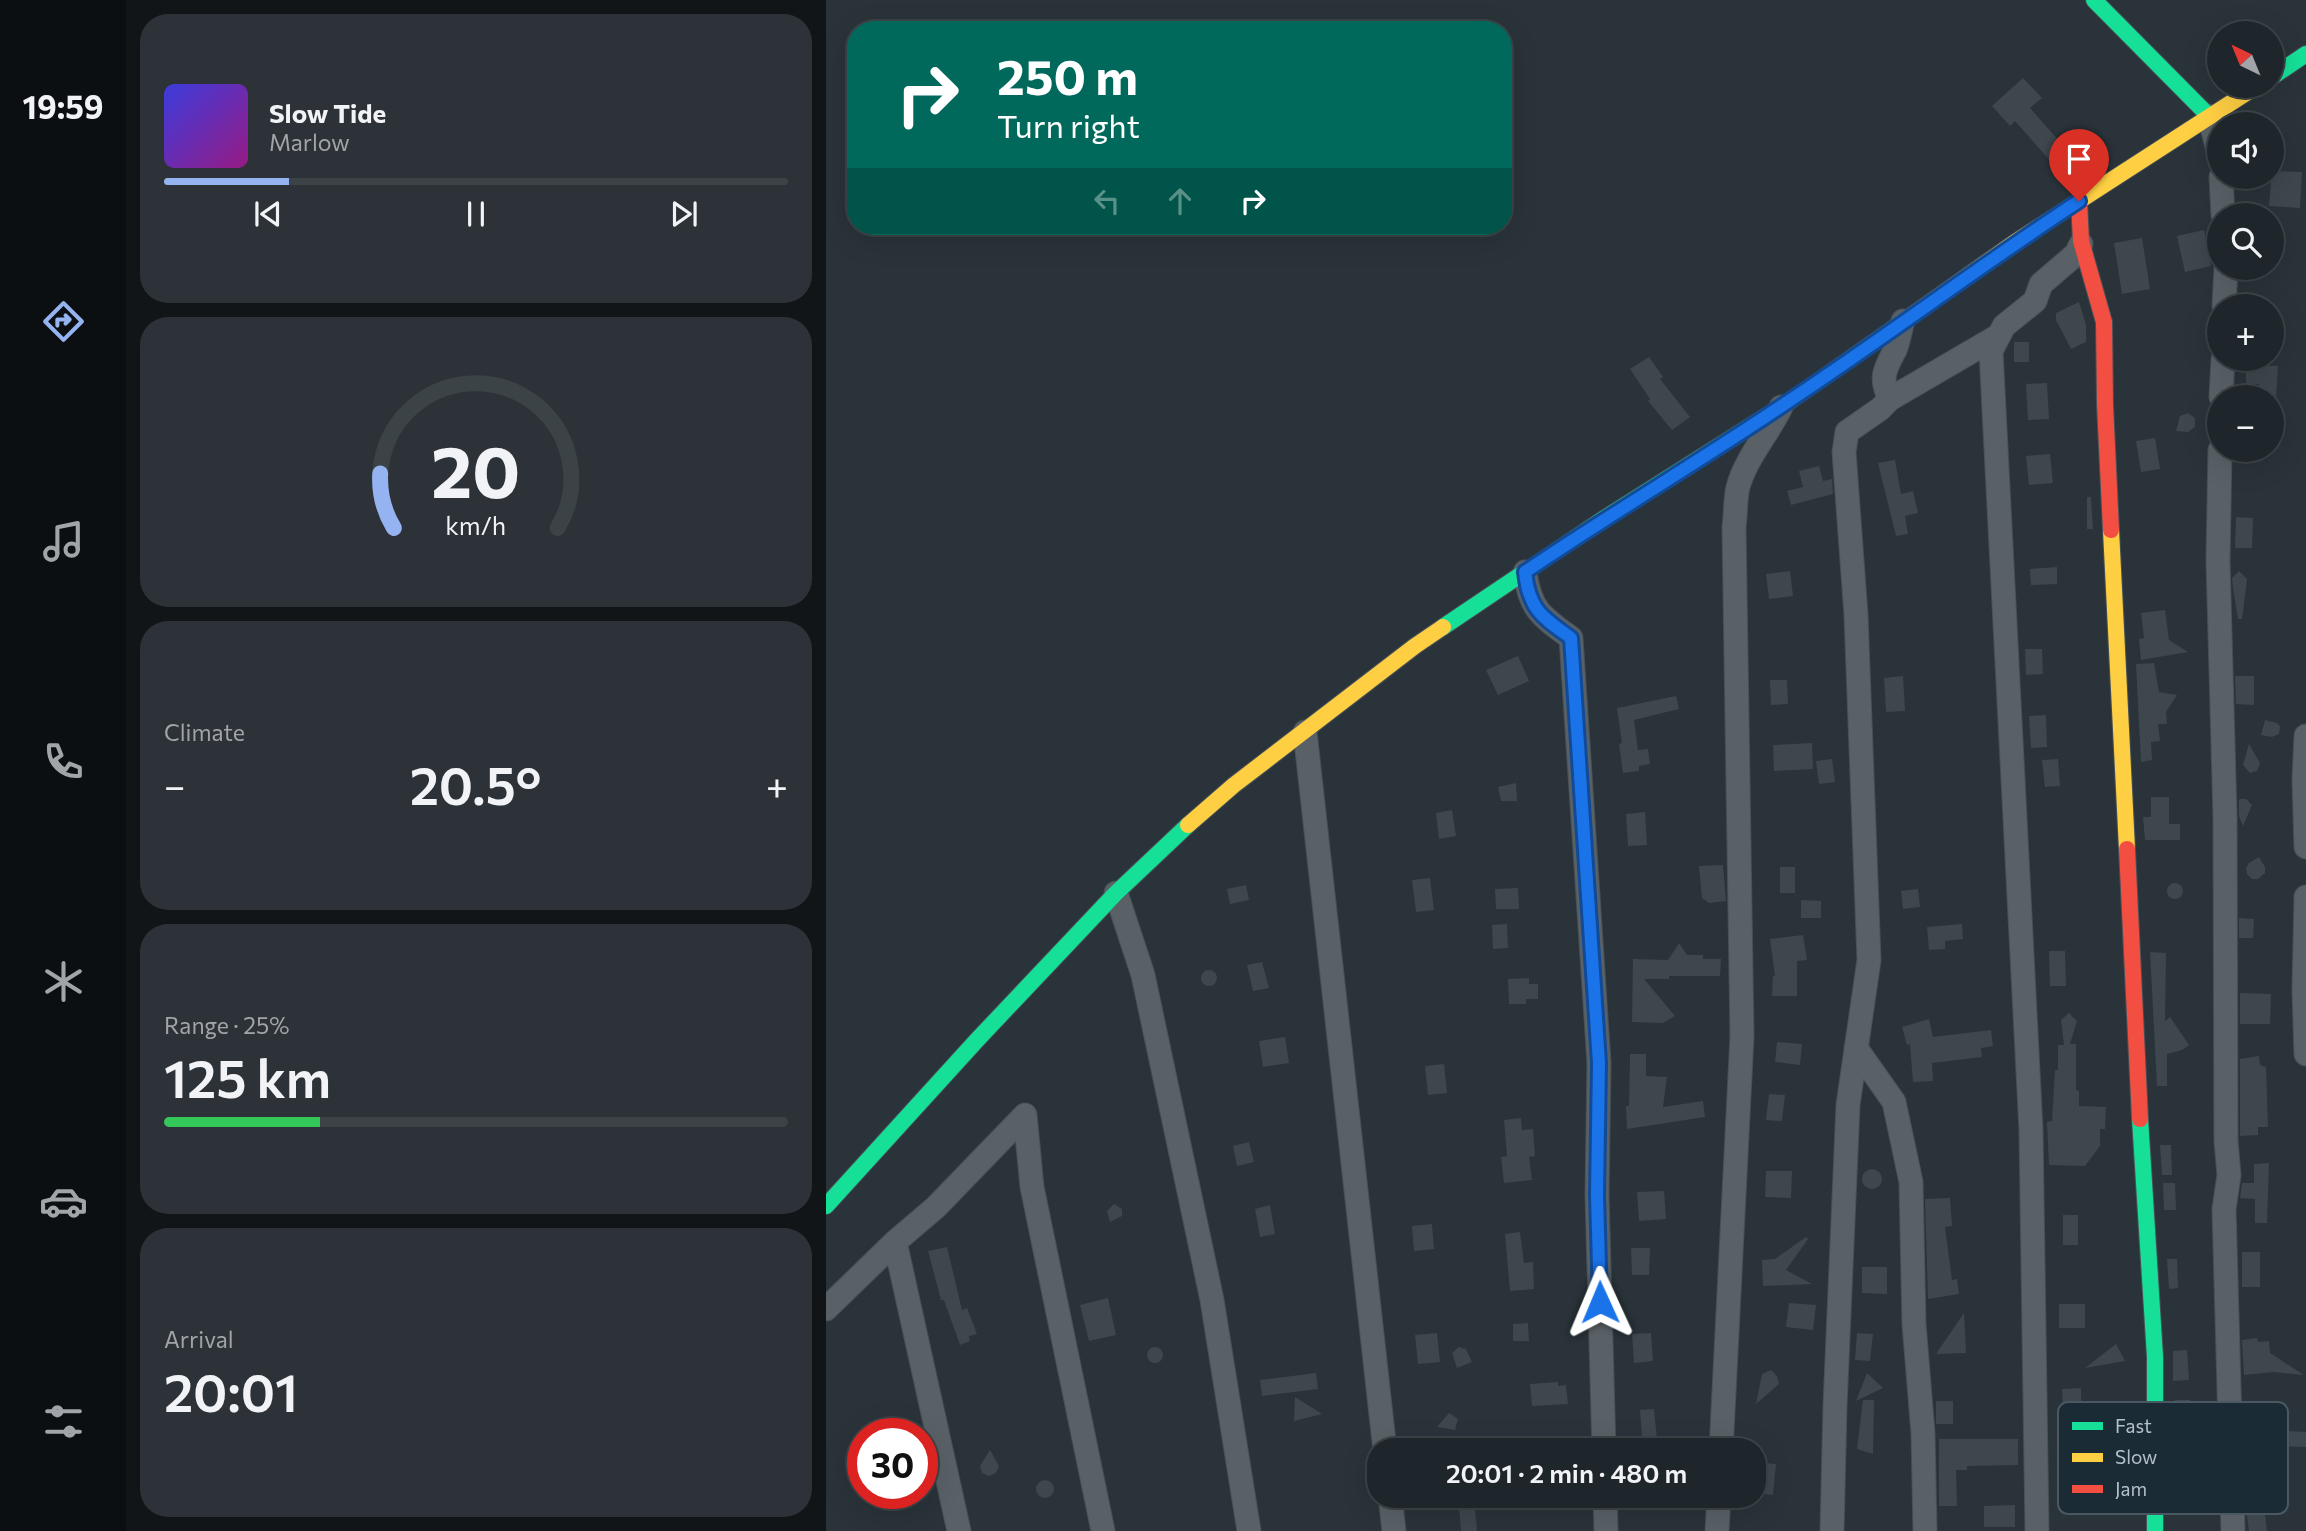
<!DOCTYPE html>
<html lang="en">
<head>
<meta charset="utf-8">
<style>
	body { margin:0; font-family:Commissioner,sans-serif; background:#2c3237; color:#f1f3f6; height:100vh; display:flex; flex-direction:column; font-size:26px; white-space:nowrap }
	* { box-sizing:border-box; margin:0 }
	p { font-size:23px; color:#a1a5a9 }
	.icon { flex:none; width:38px; height:38px; fill:none; stroke:currentColor; stroke-width:2; stroke-linecap:round; stroke-linejoin:round }
	.map { position:relative; flex:1; overflow:hidden }
	.drawer { display:flex; flex-direction:column; gap:14px; padding:14px; background:#111518; width:700px }
	.drawer>* { flex:none }
	.banner { position:absolute; left:21px; top:21px; width:665px; height:214px; border-radius:28px; box-shadow:0 7px 28px #0002,0 0 0 2px #3c4347; background:#00695c; color:#fff; overflow:hidden }
	.needle { width:46px; rotate:317deg }
	.controls { position:absolute; left:1381px; top:21px; display:grid; gap:14px }
	.controls a { display:grid; place-items:center; width:77px; height:77px; border-radius:50%; background:#1f262b; box-shadow:0 7px 28px #0002,0 0 0 2px #3c4347; font-size:35px }
	.speed { position:absolute; left:21px; top:1418px; display:flex; gap:14px; font-size:35px; font-weight:700; text-align:center }
	.speed>* { display:grid; place-content:center; width:91px; height:91px; border-radius:50%; background:#1f262b; box-shadow:0 7px 28px #0002,0 0 0 2px #3c4347; line-height:1 }
	.speed .limit { border:10px solid #d22; background:#fff; color:#111 }
	.pin { position:absolute; display:grid; place-items:center; width:60px; height:60px; color:#fff; margin:-72px -30px; border-radius:50% 50% 50% 0; rotate:-45deg; box-shadow:0 0 7px #0007 }
	.pin .icon { rotate:45deg }
	.me { position:absolute; width:77px; margin:-38px; rotate:359deg; stroke-linejoin:round; filter:drop-shadow(0 0 5px #0008) }
	.turn { display:flex; align-items:center; gap:24px; height:147px; padding:0 35px; font-size:32px }
	.turn .icon { width:91px; height:91px; stroke-width:2.5 }
	.turn b { display:block; font-size:49px; line-height:60px }
	.lanes { display:flex; align-items:center; height:66px; padding:0 35px; background:#0003; justify-content:center; gap:35px; direction:ltr }
	.lanes .off { opacity:.35 }
	.big { font-size:52px; font-weight:600; line-height:1.1 }
	.drawer .card { flex:1; display:flex; flex-direction:column; justify-content:center; gap:10px; min-width:0; padding:0 24px; border-radius:28px; background:#2c3237 }
	.drawer .dial { align-items:center; gap:0 }
	.dial svg { height:182px; overflow:visible; fill:none; stroke:#3c4347; stroke-width:7; stroke-linecap:round; text-anchor:middle }
	.dial text { fill:#f1f3f6; stroke:none }
	.song { display:flex; align-items:center; gap:21px }
	.cover { width:84px; height:84px; border-radius:10px; background:linear-gradient(135deg,hsl(240 70% 55%),hsl(310 70% 35%)) }
	.played { height:7px; border-radius:4px; background:linear-gradient(90deg,#95b2f1 20%,#3c4347 20%) }
	.keys { display:flex; justify-content:space-around; direction:ltr }
	.heat { display:flex; justify-content:space-between; align-items:center; font-size:38px; direction:ltr }
	.charge { height:10px; border-radius:5px; background:linear-gradient(90deg,#34c759 25%,#3c4347 0) }
	.trip { position:absolute; left:541px; top:1438px; width:399px; height:70px; border-radius:28px; background:#1f262b; box-shadow:0 7px 28px #0002,0 0 0 2px #3c4347; font-weight:600; line-height:70px; text-align:center }
	main { display:flex; flex:1; min-height:0 }
	.tab-bar { display:flex; flex-direction:column; width:126px; justify-content:space-around; align-items:center; background:#0c0f11; color:#a1a5a9 }
	.tab-bar .icon { width:49px; height:49px }
	.tab-bar .selected { color:#95b2f1 }
	.tab-bar b { font-size:32px; color:#f1f3f6 }
	.map>svg:first-child { display:block }
	.building { fill:#3e474d }
	.lines { fill:none; stroke-linecap:round; stroke-linejoin:round }
	.street-casing { stroke:#475056; stroke-width:25 }
	.fast-casing { stroke:#475056; stroke-width:18 }
	.slow-casing { stroke:#475056; stroke-width:18 }
	.jam-casing { stroke:#475056; stroke-width:18 }
	.street { stroke:#596167; stroke-width:23 }
	.fast { stroke:#16e098; stroke-width:16 }
	.slow { stroke:#ffcf43; stroke-width:16 }
	.jam { stroke:#f24e42; stroke-width:16 }
	.route-casing { stroke:#114b97; stroke-width:18 }
	.route { stroke:#1a73e8; stroke-width:12 }
	.key { fill:#1b2b35; stroke:#495862; stroke-width:2 }
	.key-label { font-size:19px; fill:#b3c0cb }
</style>
</head>
<body>
<main>
<nav class="tab-bar">
<b>19:59</b>
<svg class="icon selected" aria-label="directions" viewBox="0 0 24 24"><path d="M12 3l9 9-9 9-9-9zM9 14v-3h6M13 9l2 2-2 2"/></svg>
<svg class="icon" aria-label="music" viewBox="0 0 24 24"><path d="M9 18V5l10-2v13"/><circle cx="6" cy="18" r="3"/><circle cx="16" cy="16" r="3"/></svg>
<svg class="icon" aria-label="phone" viewBox="0 0 24 24"><path d="M5 4h4l2 5-3 2q2 4 5 5l2-3 5 2v4C11 20 4 13 5 4z"/></svg>
<svg class="icon" aria-label="climate" viewBox="0 0 24 24"><path d="M12 3v18M4 7l16 10M4 17L20 7"/></svg>
<svg class="icon" aria-label="car" viewBox="0 0 24 24"><path d="M5 17H2v-5l4-1 3-4h7l3 4 3 1v5h-3M9 17h6M6 11h13"/><circle cx="7" cy="17" r="2"/><circle cx="17" cy="17" r="2"/></svg>
<svg class="icon" aria-label="filters" viewBox="0 0 24 24"><path d="M4 7h16M4 17h16"/><circle cx="9" cy="7" r="2"/><circle cx="15" cy="17" r="2"/></svg>
</nav>
<section class="drawer">
<div class="card">
<div class="song"><i class="cover"></i><div><b>Slow Tide</b><p>Marlow</p></div></div>
<div class="played"></div>
<div class="keys"><svg class="icon" aria-label="previous" viewBox="0 0 24 24"><path d="M18 5L8 12l10 7zM5 5v14"/></svg><svg class="icon" aria-label="pause" viewBox="0 0 24 24"><path d="M8 5v14M16 5v14"/></svg><svg class="icon" aria-label="next" viewBox="0 0 24 24"><path d="M6 5l10 7-10 7zM19 5v14"/></svg></div>
</div>
<div class="card dial"><svg viewBox="0 0 100 80">
<path d="M14 69A42 42 0 1 1 86 69"/>
<path d="M14 69A42 42 0 0 1 8 45" stroke="#95b2f1"/>
<text x="50" y="56" font-size="32" font-weight="700">20</text>
<text x="50" y="72" font-size="11">km/h</text>
</svg></div>
<div class="card"><p>Climate</p>
<div class="heat"><a>−</a><b class="big">20.5°</b><a>+</a></div>
</div>
<div class="card"><p>Range · 25%</p><b class="big">125 km</b><div class="charge"></div></div>
<div class="card"><p>Arrival</p><b class="big">20:01</b></div>
</section>
<div class="map">
<svg width="1480" height="1531" viewBox="0 0 1480 1531">
	<rect width="100%" height="100%" fill="#293339"/>
	<path class="building" d="M 1197,78 L 1216,98 L 1204,108 L 1241,150 L 1226,163 L 1189,121 L 1184,126 L 1166,106 Z
		M 1446,171 L 1476,172 L 1474,208 L 1443,206 Z
		M 1378,230 L 1385,266 L 1359,272 L 1351,236 Z
		M 1316,238 L 1324,289 L 1296,294 L 1288,243 Z
		M 1253,302 L 1260,325 L 1260,342 L 1245,349 L 1230,320 L 1230,313 Z
		M 1188,342 L 1203,342 L 1203,362 L 1188,362 Z
		M 823,357 L 837,377 L 834,379 L 864,417 L 846,430 L 822,401 L 824,399 L 804,369 Z
		M 1420,365 L 1452,366 L 1450,397 L 1433,397 L 1433,384 L 1420,384 Z
		M 1221,383 L 1223,419 L 1202,420 L 1200,384 Z
		M 1362,413 L 1369,418 L 1369,427 L 1362,432 L 1350,431 L 1354,416 Z
		M 1329,438 L 1334,469 L 1315,472 L 1310,441 Z
		M 1224,454 L 1227,483 L 1203,485 L 1200,456 Z
		M 1069,460 L 1075,494 L 1087,491 L 1092,513 L 1079,516 L 1082,534 L 1070,536 L 1052,463 Z
		M 993,466 L 997,481 L 1006,479 L 1007,494 L 965,505 L 961,491 L 977,487 L 973,471 Z
		M 1261,497 L 1265,497 L 1267,529 L 1261,529 Z
		M 1410,517 L 1427,518 L 1426,548 L 1409,548 Z
		M 1231,567 L 1231,584 L 1205,585 L 1204,569 Z
		M 964,571 L 967,596 L 943,599 L 940,574 Z
		M 1413,571 L 1421,579 L 1416,619 L 1412,619 L 1407,588 L 1406,578 Z
		M 1339,610 L 1343,640 L 1362,652 L 1315,660 L 1313,639 L 1318,638 L 1315,613 Z
		M 1199,649 L 1216,649 L 1217,674 L 1200,675 Z
		M 692,656 L 703,681 L 672,695 L 660,670 Z
		M 1328,663 L 1333,692 L 1351,695 L 1340,712 L 1341,724 L 1332,724 L 1334,741 L 1325,742 L 1326,760 L 1315,762 L 1310,664 Z
		M 1077,676 L 1079,711 L 1060,712 L 1058,678 Z
		M 1409,676 L 1428,676 L 1428,705 L 1410,704 Z
		M 944,680 L 961,680 L 962,704 L 945,705 Z
		M 850,696 L 853,709 L 808,720 L 812,750 L 822,749 L 824,764 L 813,766 L 813,771 L 797,773 L 793,744 L 796,743 L 791,708 Z
		M 1220,715 L 1221,747 L 1205,748 L 1203,716 Z
		M 1439,720 L 1451,723 L 1454,726 L 1453,734 L 1446,737 L 1435,735 Z
		M 986,743 L 987,769 L 948,771 L 947,745 Z
		M 1423,744 L 1434,763 L 1431,771 L 1424,773 L 1417,765 Z
		M 1006,759 L 1009,782 L 993,784 L 990,761 Z
		M 1232,759 L 1234,786 L 1219,787 L 1216,760 Z
		M 690,783 L 691,801 L 675,801 L 672,787 Z
		M 1325,797 L 1343,797 L 1343,824 L 1354,824 L 1354,840 L 1319,840 L 1317,817 L 1325,817 Z
		M 1414,799 L 1420,799 L 1426,805 L 1417,826 L 1413,816 L 1413,800 Z
		M 626,810 L 630,836 L 613,839 L 610,813 Z
		M 819,812 L 821,845 L 802,846 L 800,814 Z
		M 1433,857 L 1439,867 L 1439,873 L 1432,879 L 1426,879 L 1421,874 L 1420,868 L 1423,863 Z
		M 897,865 L 900,901 L 883,903 L 876,898 L 873,866 Z
		M 954,867 L 969,867 L 969,893 L 954,893 Z
		M 604,878 L 608,910 L 590,912 L 586,880 Z
		M1341 891a8 8 0 1 1 16 0a8 8 0 1 1-16 0Z
		M 420,885 L 423,900 L 404,904 L 401,889 Z
		M 692,888 L 693,909 L 670,909 L 669,889 Z
		M 1092,889 L 1094,907 L 1077,909 L 1075,891 Z
		M 975,900 L 995,901 L 995,918 L 975,918 Z
		M 1413,918 L 1428,919 L 1427,938 L 1413,938 Z
		M 681,924 L 682,948 L 667,949 L 666,925 Z
		M 1136,924 L 1137,939 L 1119,941 L 1119,949 L 1103,950 L 1101,927 Z
		M 977,935 L 981,960 L 971,961 L 971,996 L 946,996 L 947,976 L 949,976 L 944,939 Z
		M 853,943 L 861,955 L 877,955 L 877,959 L 895,959 L 894,976 L 843,976 L 843,979 L 818,979 L 849,1016 L 837,1023 L 806,1022 L 807,959 L 842,960 Z
		M 1223,951 L 1239,951 L 1240,986 L 1224,986 Z
		M 1324,952 L 1340,953 L 1339,1021 L 1344,1017 L 1363,1045 L 1356,1050 L 1341,1054 L 1341,1086 L 1331,1086 Z
		M 436,962 L 443,988 L 427,991 L 421,965 Z
		M375 978a8 8 0 1 1 16 0a8 8 0 1 1-16 0Z
		M 703,978 L 703,984 L 712,984 L 712,999 L 700,999 L 700,1004 L 683,1004 L 682,979 Z
		M 1414,993 L 1445,994 L 1444,1024 L 1414,1024 Z
		M 1243,1013 L 1251,1021 L 1244,1044 L 1250,1044 L 1250,1090 L 1253,1091 L 1253,1106 L 1280,1107 L 1279,1129 L 1274,1129 L 1274,1146 L 1259,1166 L 1223,1165 L 1221,1122 L 1226,1121 L 1229,1070 L 1232,1070 L 1232,1045 L 1238,1045 L 1235,1020 Z
		M 1103,1019 L 1107,1037 L 1165,1030 L 1167,1046 L 1155,1048 L 1156,1057 L 1106,1063 L 1107,1081 L 1087,1082 L 1084,1044 L 1081,1045 L 1076,1027 Z
		M 459,1037 L 463,1063 L 437,1067 L 433,1041 Z
		M 951,1042 L 976,1044 L 974,1065 L 949,1062 Z
		M 804,1054 L 820,1054 L 820,1076 L 841,1077 L 837,1107 L 877,1101 L 879,1117 L 801,1129 L 800,1106 L 803,1106 Z
		M 1433,1056 L 1434,1065 L 1440,1067 L 1442,1127 L 1432,1127 L 1432,1135 L 1414,1136 L 1414,1059 Z
		M 618,1064 L 621,1093 L 602,1095 L 599,1066 Z
		M 943,1094 L 959,1095 L 956,1121 L 940,1120 Z
		M 695,1118 L 696,1130 L 707,1129 L 709,1156 L 703,1157 L 706,1180 L 678,1183 L 675,1157 L 681,1156 L 678,1120 Z
		M 423,1142 L 428,1162 L 411,1166 L 407,1146 Z
		M 1334,1145 L 1345,1145 L 1346,1175 L 1336,1175 Z
		M 1443,1163 L 1441,1223 L 1429,1223 L 1429,1199 L 1414,1198 L 1416,1183 L 1428,1183 L 1428,1164 Z
		M1036 1179a10 10 0 1 1 20 0a10 10 0 1 1-20 0Z
		M 940,1171 L 966,1171 L 965,1198 L 939,1197 Z
		M 1337,1183 L 1349,1183 L 1350,1210 L 1338,1210 Z
		M 838,1191 L 840,1219 L 813,1221 L 811,1192 Z
		M 1124,1198 L 1126,1226 L 1119,1227 L 1126,1280 L 1131,1279 L 1133,1294 L 1102,1299 L 1099,1199 Z
		M 288,1204 L 296,1209 L 296,1216 L 284,1222 L 281,1211 Z
		M 444,1205 L 449,1234 L 434,1237 L 429,1209 Z
		M 1237,1215 L 1252,1215 L 1252,1245 L 1237,1245 Z
		M 606,1224 L 608,1249 L 588,1251 L 586,1226 Z
		M 694,1232 L 698,1263 L 707,1262 L 708,1289 L 684,1291 L 679,1234 Z
		M 980,1237 L 982,1239 L 960,1270 L 986,1284 L 937,1286 L 936,1260 L 949,1259 Z
		M 121,1247 L 136,1310 L 141,1308 L 151,1334 L 143,1336 L 144,1341 L 134,1345 L 118,1300 L 115,1300 L 102,1251 Z
		M 805,1248 L 824,1248 L 823,1275 L 806,1275 Z
		M 1416,1252 L 1434,1252 L 1434,1287 L 1416,1287 Z
		M 1341,1259 L 1351,1259 L 1352,1288 L 1343,1289 Z
		M 1036,1267 L 1061,1267 L 1061,1294 L 1036,1293 Z
		M 282,1298 L 290,1335 L 263,1341 L 254,1305 Z
		M 963,1303 L 990,1305 L 987,1330 L 960,1327 Z
		M 1233,1304 L 1259,1304 L 1259,1328 L 1233,1328 Z
		M 1138,1313 L 1140,1353 L 1110,1354 Z
		M 702,1323 L 703,1341 L 687,1341 L 687,1324 Z
		M 611,1333 L 614,1362 L 592,1364 L 589,1335 Z
		M 825,1333 L 827,1361 L 808,1363 L 806,1334 Z
		M 1031,1333 L 1047,1334 L 1044,1361 L 1029,1360 Z
		M 1431,1338 L 1432,1342 L 1443,1341 L 1444,1353 L 1478,1375 L 1448,1372 L 1418,1375 L 1416,1340 Z
		M 1290,1344 L 1299,1361 L 1259,1368 Z
		M 633,1347 L 640,1349 L 646,1362 L 631,1368 L 626,1353 Z
		M321 1355a8 8 0 1 1 16 0a8 8 0 1 1-16 0Z
		M 1361,1350 L 1363,1380 L 1347,1381 L 1347,1351 Z
		M 945,1370 L 951,1376 L 953,1384 L 930,1404 L 936,1374 Z
		M 490,1373 L 492,1389 L 436,1396 L 434,1380 Z
		M 1041,1373 L 1057,1388 L 1030,1401 Z
		M 732,1382 L 732,1386 L 740,1385 L 742,1404 L 706,1406 L 704,1384 Z
		M 1255,1388 L 1256,1440 L 1264,1439 L 1266,1465 L 1310,1462 L 1311,1482 L 1249,1485 L 1248,1467 L 1244,1467 L 1239,1413 L 1237,1413 L 1236,1389 Z
		M 469,1397 L 496,1414 L 468,1421 Z
		M 1037,1400 L 1048,1400 L 1047,1454 L 1031,1449 Z
		M 1349,1400 L 1364,1400 L 1364,1446 L 1350,1446 Z
		M 1110,1401 L 1127,1401 L 1127,1424 L 1110,1424 Z
		M 1428,1403 L 1459,1404 L 1458,1431 L 1480,1432 L 1480,1447 L 1454,1446 L 1453,1454 L 1427,1453 Z
		M 828,1409 L 832,1451 L 817,1451 L 814,1410 Z
		M 623,1413 L 632,1419 L 629,1430 L 611,1427 Z
		M 1113,1439 L 1192,1439 L 1192,1465 L 1141,1466 L 1141,1470 L 1130,1470 L 1131,1506 L 1113,1506 Z
		M 164,1450 L 173,1466 L 170,1473 L 163,1476 L 156,1473 L 154,1466 Z
		M 928,1462 L 950,1464 L 947,1495 L 928,1493 Z
		M210 1489a9 9 0 1 1 18 0a9 9 0 1 1-18 0Z
		M 632,1496 L 648,1496 L 651,1531 L 635,1531 Z
		M 1189,1505 L 1189,1527 L 1158,1527 L 1158,1506 Z
		M 1438,1506 L 1441,1531 L 1423,1531 L 1420,1509 Z"/>
	<g class="lines">
		<g class="street-casing">
			<path id="street" d="M 1383,116 L 1393,154
				M 1395,177 L 1397,215
				M 1398,306 L 1400,268
				M 1395,397 L 1397,359
				M 1064,399 L 1172,336
				M 1394,450 L 1392,561 L 1399,817 L 1400,1141 L 1403,1175 L 1398,1209 L 1407,1531
				M 699,572 C 704,610 716,617 745,638 L 773,1063 L 771,1195 L 778,1451
				M 479,732 L 559,1451
				M 1480,736 L 1478,780 L 1480,847
				M 290,893 L 317,975 L 386,1300 L 423,1531
				M 1480,897 L 1478,990 L 1480,1054
				M 1030,1048 L 1068,1102 L 1085,1182 L 1088,1324 L 1097,1433 L 1099,1531
				M 69,1242 L 133,1531
				M 0,1309 L 69,1242 L 110,1207 L 199,1115 L 206,1187 L 277,1531
				M 895,1451 L 916,1036 L 908,527 C 910,514 909,499 912,487 C 920,458 942,434 955,407
				M 564,1496 L 568,1531
				M 779,1496 L 780,1531
				M 891,1531 L 893,1496
				M 1006,1531 L 1009,1406 L 1022,1105 L 1043,960 L 1030,615 L 1018,452 L 1021,432 L 1054,409 L 1064,399 C 1053,378 1059,369 1069,350 C 1073,341 1074,330 1077,321
				M 1211,1531 L 1205,1130 L 1165,351 L 1178,326 L 1209,301 L 1215,284 L 1250,254 L 1255,244"/>
		</g>
		<g class="fast-casing">
			<path id="fast" d="M 1268,0 L 1383,116
				M 1446,77 L 1480,54
				M 617,627 L 779,518 L 964,401 L 1075,323
				M 1314,1119 L 1329,1357 L 1329,1531
				M 0,1206 L 151,1040 L 290,893 L 362,825"/>
		</g>
		<g class="slow-casing">
			<path id="slow" d="M 1075,323 L 1188,243 L 1431,86
				M 1285,530 L 1301,849
				M 362,825 L 408,785 L 589,646 L 617,627"/>
		</g>
		<g class="jam-casing">
			<path id="jam" d="M 1253,201 L 1255,241 L 1278,322 L 1279,405 L 1285,530
				M 1301,849 L 1314,1119"/>
		</g>
		<use href="#street" class="street"/>
		<use href="#fast" class="fast"/>
		<use href="#slow" class="slow"/>
		<use href="#jam" class="jam"/>
	</g>
	<g class="lines">
		<g class="route-casing">
			<path id="route" d="M 774,1302 L 771,1195 L 773,1063 L 745,638 C 716,617 703,610 699,572 C 786,513 876,460 963,401 C 1061,336 1155,265 1253,201"/>
		</g>
		<use href="#route" class="route"/>
	</g>
	<rect x="1232" y="1402" width="230" height="112" rx="10" class="key"/>
	<rect x="1246" y="1422" width="31" height="8" fill="#16e098"/>
	<rect x="1246" y="1453" width="31" height="9" fill="#ffcf43"/>
	<rect x="1246" y="1485" width="31" height="8" fill="#f24e42"/>
	<g class="key-label">
		<text x="1289" y="1433">Fast</text>
		<text x="1289" y="1464">Slow</text>
		<text x="1289" y="1496">Jam</text>
	</g>
</svg>
<div class="controls">
<a><svg class="needle" viewBox="-14 -14 28 28"><path d="M0-13l5 13h-10z" fill="#e53935"/><path d="M0 13l5-13h-10z" fill="#a1a5a9"/></svg></a>
<a><svg class="icon" aria-label="sound" viewBox="0 0 24 24"><path d="M4 9h4l5-4v14l-5-4H4zM17 9q2 3 0 6"/></svg></a>
<a><svg class="icon" aria-label="search" viewBox="0 0 24 24"><circle cx="10" cy="10" r="6"/><path d="M15 15l6 6"/></svg></a>
<a>+</a>
<a>−</a>
</div>
<div class="speed"><div class="limit">30</div></div>
<div class="pin" style="left:1253px;top:201px;background:#d93025"><svg class="icon" aria-label="arrive" viewBox="0 0 24 24"><path d="M6 21V4h12l-3 4 3 4H6"/></svg></div>
<svg class="me" style="left:774px;top:1302px" viewBox="-20 -20 40 40"><path d="M0-17L14 15 0 8-14 15z" fill="#1a73e8" stroke="#fff" stroke-width="4"/></svg>
<div class="trip">20:01 · 2 min · 480 m</div>
<div class="banner">
<div class="turn"><svg class="icon" aria-label="right" viewBox="0 0 24 24"><path d="M7 20v-9h11M14 6l5 5-5 5"/></svg><div><b>250 m</b>Turn right</div></div>
<div class="lanes"><svg class="icon off" aria-label="left" viewBox="0 0 24 24"><path d="M17 20v-9H6M10 6l-5 5 5 5"/></svg><svg class="icon off" aria-label="ahead" viewBox="0 0 24 24"><path d="M12 20V5M6 11l6-6 6 6"/></svg><svg class="icon" aria-label="right" viewBox="0 0 24 24"><path d="M7 20v-9h11M14 6l5 5-5 5"/></svg></div>
</div>
</div>
</main>
</body>
</html>
